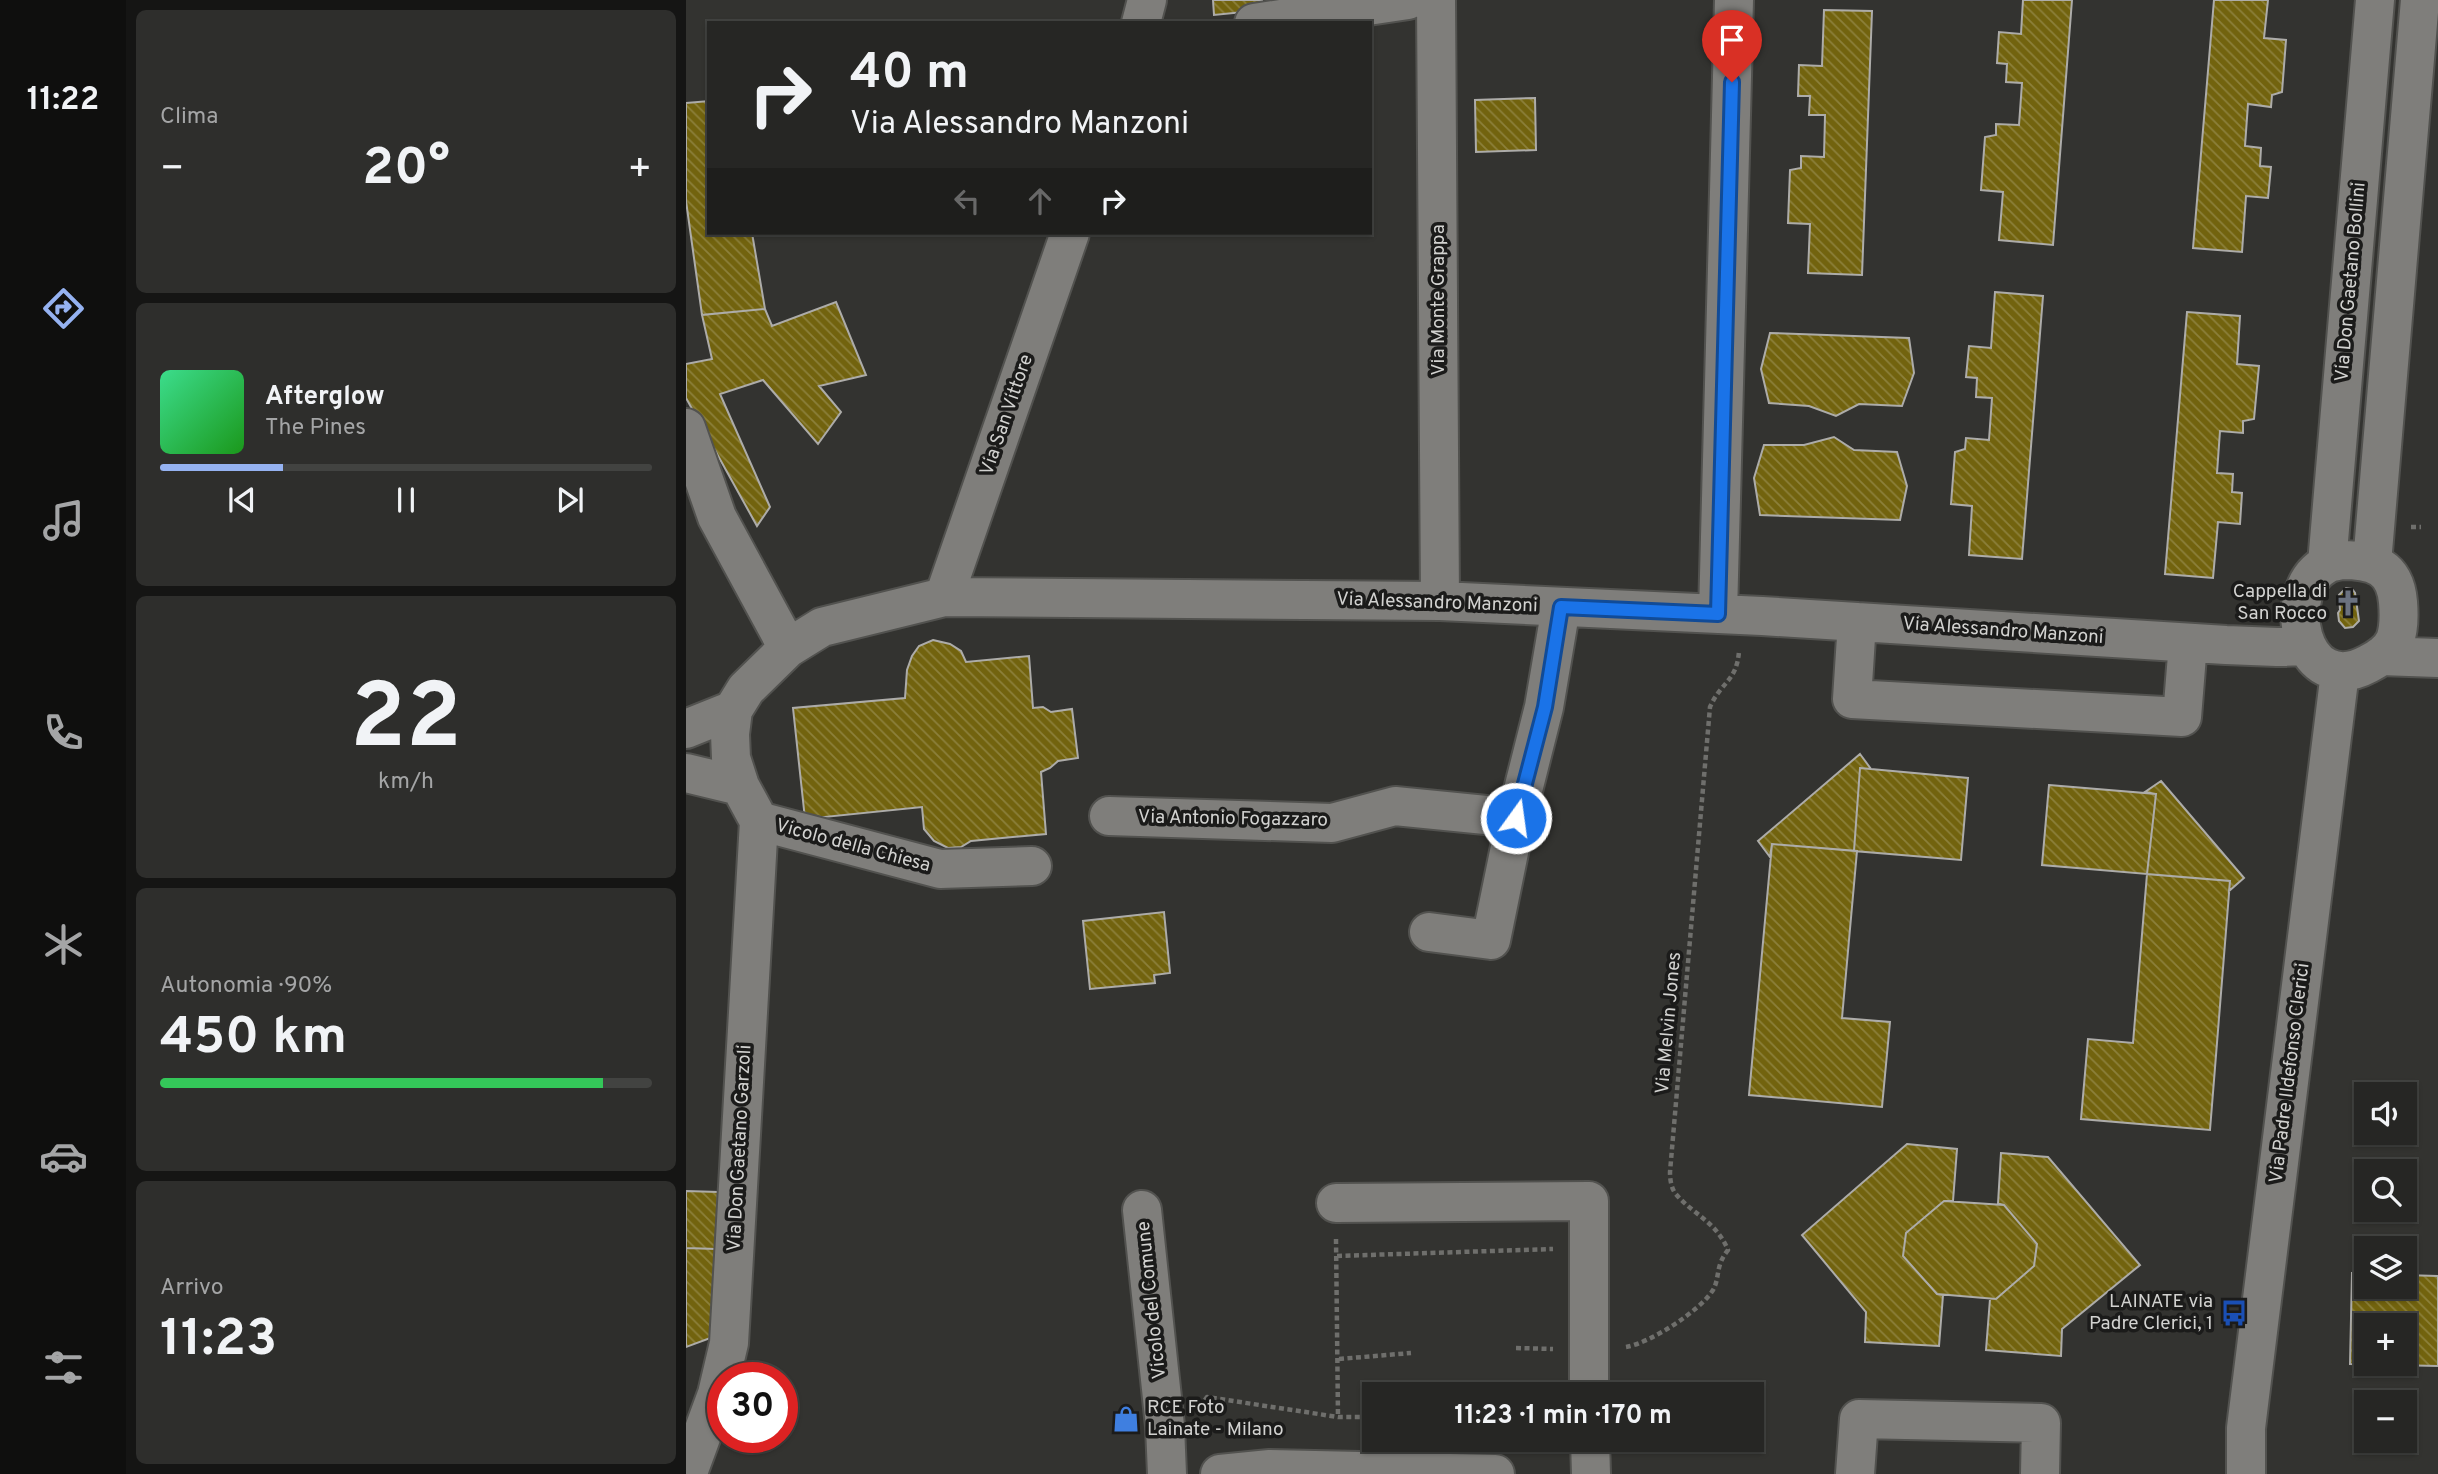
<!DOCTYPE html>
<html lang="it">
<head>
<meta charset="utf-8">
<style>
	body { margin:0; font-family:Overpass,sans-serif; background:#2e2e2c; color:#f1f3f6; height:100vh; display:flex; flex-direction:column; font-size:26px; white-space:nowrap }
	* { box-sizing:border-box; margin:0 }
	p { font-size:23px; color:#a4a5a6 }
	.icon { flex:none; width:38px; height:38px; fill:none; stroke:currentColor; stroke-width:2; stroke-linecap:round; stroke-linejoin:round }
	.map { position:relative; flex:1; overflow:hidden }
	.drawer { display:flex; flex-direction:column; gap:10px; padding:10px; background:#151514; width:560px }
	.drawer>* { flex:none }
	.guide { position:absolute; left:21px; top:21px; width:665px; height:214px; border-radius:0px; box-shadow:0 2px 5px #0004,0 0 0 2px #424341; background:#262624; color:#f1f3f6; overflow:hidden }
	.buttons { position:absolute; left:1668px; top:1082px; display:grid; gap:14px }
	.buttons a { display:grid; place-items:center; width:63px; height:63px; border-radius:0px; background:#262624; box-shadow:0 2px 5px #0004,0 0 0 2px #424341; font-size:35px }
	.speed { position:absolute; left:21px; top:1362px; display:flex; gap:14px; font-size:35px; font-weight:700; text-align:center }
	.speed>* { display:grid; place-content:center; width:91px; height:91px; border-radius:50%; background:#262624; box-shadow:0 2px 5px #0004,0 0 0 2px #424341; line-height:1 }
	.speed .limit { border:10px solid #d22; background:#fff; color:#111 }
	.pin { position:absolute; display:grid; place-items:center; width:60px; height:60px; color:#fff; margin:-72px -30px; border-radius:50% 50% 50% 0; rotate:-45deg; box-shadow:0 0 7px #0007 }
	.pin .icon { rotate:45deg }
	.me { position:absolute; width:77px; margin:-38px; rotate:14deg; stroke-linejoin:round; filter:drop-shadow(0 0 5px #0008) }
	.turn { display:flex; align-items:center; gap:24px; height:147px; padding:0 28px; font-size:32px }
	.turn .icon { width:91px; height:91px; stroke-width:2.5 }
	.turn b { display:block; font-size:49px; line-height:60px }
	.lanes { display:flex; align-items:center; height:66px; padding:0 28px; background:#0003; justify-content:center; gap:35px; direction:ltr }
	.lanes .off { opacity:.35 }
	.big { font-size:52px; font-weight:700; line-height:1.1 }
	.drawer .tile { flex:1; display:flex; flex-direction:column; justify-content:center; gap:10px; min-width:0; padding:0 24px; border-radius:10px; background:#2e2e2c }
	.drawer .dial { align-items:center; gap:0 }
	.dial b { font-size:91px; line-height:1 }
	.song { display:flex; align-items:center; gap:21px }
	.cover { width:84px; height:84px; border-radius:10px; background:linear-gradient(135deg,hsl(150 70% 55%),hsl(120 70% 35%)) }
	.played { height:7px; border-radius:4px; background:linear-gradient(90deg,#95b2f1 25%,#424341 25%) }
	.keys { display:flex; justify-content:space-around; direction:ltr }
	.heat { display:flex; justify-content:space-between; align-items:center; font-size:38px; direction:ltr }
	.charge { height:10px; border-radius:5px; background:linear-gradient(90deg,#34c759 90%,#424341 0) }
	.trip { position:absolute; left:676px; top:1382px; width:402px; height:70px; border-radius:0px; background:#262624; box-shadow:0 2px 5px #0004,0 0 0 2px #424341; font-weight:700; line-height:70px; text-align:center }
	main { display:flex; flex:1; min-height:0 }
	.tabs { display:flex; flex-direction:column; width:126px; justify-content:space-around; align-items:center; background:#0f0f0e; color:#a4a5a6 }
	.tabs .icon { width:49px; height:49px }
	.tabs .active { color:#95b2f1 }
	.tabs b { font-size:32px; color:#f1f3f6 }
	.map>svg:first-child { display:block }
	.building { fill:url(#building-back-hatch); stroke:#adaca9; stroke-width:2; fill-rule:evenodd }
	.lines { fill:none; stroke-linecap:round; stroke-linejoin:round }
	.minor-casing { stroke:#52524f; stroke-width:42 }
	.path { stroke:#6f6f6c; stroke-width:4.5; stroke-dasharray:5 3.5; stroke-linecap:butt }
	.minor { stroke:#7f7e7b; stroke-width:38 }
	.route-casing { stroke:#114b97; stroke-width:18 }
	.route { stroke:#1a73e8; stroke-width:12 }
	.labels { text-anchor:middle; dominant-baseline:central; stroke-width:7; stroke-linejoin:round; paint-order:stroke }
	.street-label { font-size:19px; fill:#d2d2d0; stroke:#1b1b1a }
	.poi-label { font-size:19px; fill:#d2d2d0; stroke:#1b1b1a; text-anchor:end }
</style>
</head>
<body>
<main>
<nav class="tabs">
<b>11:22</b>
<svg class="icon active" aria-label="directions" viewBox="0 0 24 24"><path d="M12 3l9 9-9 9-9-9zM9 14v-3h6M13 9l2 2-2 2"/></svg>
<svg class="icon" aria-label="music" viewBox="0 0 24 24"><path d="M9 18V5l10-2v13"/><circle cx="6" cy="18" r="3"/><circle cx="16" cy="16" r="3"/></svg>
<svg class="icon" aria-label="phone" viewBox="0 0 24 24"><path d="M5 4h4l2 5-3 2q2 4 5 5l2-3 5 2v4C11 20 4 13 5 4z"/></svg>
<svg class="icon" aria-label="climate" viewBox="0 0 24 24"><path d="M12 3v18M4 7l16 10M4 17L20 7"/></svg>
<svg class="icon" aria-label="car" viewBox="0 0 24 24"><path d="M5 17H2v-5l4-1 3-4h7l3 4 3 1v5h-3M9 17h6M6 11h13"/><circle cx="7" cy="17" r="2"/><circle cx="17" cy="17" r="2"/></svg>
<svg class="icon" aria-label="filters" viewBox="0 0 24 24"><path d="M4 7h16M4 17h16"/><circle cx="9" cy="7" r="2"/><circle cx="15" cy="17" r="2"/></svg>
</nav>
<section class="drawer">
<div class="tile"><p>Clima</p>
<div class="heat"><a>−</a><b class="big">20°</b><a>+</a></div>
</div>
<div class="tile">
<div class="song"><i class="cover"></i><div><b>Afterglow</b><p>The Pines</p></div></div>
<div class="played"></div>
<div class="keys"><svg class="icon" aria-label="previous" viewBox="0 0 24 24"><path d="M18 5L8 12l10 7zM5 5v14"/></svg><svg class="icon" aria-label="pause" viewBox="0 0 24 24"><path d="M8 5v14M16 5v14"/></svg><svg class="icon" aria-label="next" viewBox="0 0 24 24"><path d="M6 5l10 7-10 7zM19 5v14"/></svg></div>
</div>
<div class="tile dial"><b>22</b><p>km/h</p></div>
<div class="tile"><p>Autonomia · 90%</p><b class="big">450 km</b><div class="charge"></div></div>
<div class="tile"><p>Arrivo</p><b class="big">11:23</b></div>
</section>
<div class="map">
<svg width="1752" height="1474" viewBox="0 0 1752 1474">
	<defs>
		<pattern id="building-back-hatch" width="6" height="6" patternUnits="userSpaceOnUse" patternTransform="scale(1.75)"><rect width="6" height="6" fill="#72630e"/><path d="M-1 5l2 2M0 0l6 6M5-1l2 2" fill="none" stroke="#8c803b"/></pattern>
	</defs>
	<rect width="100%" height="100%" fill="#333330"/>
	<path class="building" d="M 527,0 L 576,0 L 577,10 L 528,15 Z
		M 1337,0 L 1386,0 L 1367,245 L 1313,240 L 1317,192 L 1295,190 L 1299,137 L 1310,135 L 1310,124 L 1333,125 L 1336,83 L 1320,82 L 1321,64 L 1311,63 L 1313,32 L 1335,34 Z
		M 1528,0 L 1582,0 L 1578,38 L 1600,40 L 1596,92 L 1586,95 L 1585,107 L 1562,104 L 1559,146 L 1575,148 L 1574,166 L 1585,167 L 1582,198 L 1560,196 L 1556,252 L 1507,248 Z
		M 1138,10 L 1186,11 L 1176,275 L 1122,273 L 1124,224 L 1102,223 L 1104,170 L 1115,168 L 1115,156 L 1138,157 L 1139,115 L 1123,115 L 1124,96 L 1112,96 L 1113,65 L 1136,66 Z
		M 849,98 L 850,150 L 790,152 L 789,100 Z
		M 23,101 L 23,233 L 66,233 L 79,309 L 16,315 L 0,201 L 0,103 Z
		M 1309,292 L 1357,296 L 1336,559 L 1283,555 L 1286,506 L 1265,504 L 1269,452 L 1279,449 L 1280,438 L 1303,440 L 1306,398 L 1290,397 L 1291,378 L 1280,377 L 1283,346 L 1305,348 Z
		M 150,302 L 180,375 L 133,386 L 155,412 L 132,444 L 77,380 L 34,394 L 84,507 L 71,526 L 0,398 L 0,364 L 26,359 L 16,315 L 79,309 L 86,326 Z
		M 1501,312 L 1554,316 L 1551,364 L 1573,366 L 1568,419 L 1557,421 L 1557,433 L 1534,431 L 1531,473 L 1547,474 L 1546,492 L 1556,493 L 1554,524 L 1532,522 L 1527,578 L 1479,574 Z
		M 1084,333 L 1223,338 L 1228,373 L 1216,406 L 1173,404 L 1150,416 L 1123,406 L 1083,403 L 1075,369 Z
		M 1148,437 L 1168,450 L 1211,452 L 1221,486 L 1214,520 L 1074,515 L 1068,478 L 1078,445 L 1118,445 Z
		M 1660,588 L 1666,589 L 1669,593 L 1673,621 L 1667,627 L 1659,628 L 1653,621 L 1652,613 L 1654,610 L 1653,595 Z
		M 247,640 L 264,644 L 275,651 L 280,662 L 343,656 L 347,708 L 357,707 L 365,712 L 386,709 L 392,758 L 372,761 L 364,768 L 355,772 L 360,834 L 285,841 L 275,847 L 262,848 L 248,841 L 238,829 L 236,807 L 119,819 L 107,708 L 219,698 L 221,670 L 226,656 L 233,646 Z
		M 1174,754 L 1185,769 L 1174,768 L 1168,851 L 1086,844 L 1084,857 L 1072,841 Z
		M 1174,768 L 1282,778 L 1275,860 L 1168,851 Z
		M 1475,781 L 1558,878 L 1543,891 L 1544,881 L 1461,874 L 1470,794 L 1459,792 Z
		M 1363,785 L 1470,794 L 1461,874 L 1356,865 Z
		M 1086,844 L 1171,851 L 1156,1018 L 1204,1022 L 1196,1107 L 1063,1095 Z
		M 1461,874 L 1544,881 L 1524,1130 L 1395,1119 L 1402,1039 L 1447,1043 Z
		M 478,912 L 484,973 L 468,975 L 469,983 L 404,989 L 397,921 Z
		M 1221,1144 L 1271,1149 L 1267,1201 L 1258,1201 L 1220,1233 L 1217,1256 L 1251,1294 L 1257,1295 L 1253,1346 L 1179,1342 L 1180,1312 L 1116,1235 Z
		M 1315,1153 L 1362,1157 L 1454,1265 L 1376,1329 L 1375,1356 L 1300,1350 L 1304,1299 L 1310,1299 L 1348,1266 L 1351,1244 L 1318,1205 L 1312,1204 Z
		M 0,1191 L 32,1192 L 30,1249 L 0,1248 Z
		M 1258,1201 L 1318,1205 L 1351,1244 L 1348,1266 L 1310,1299 L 1251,1294 L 1217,1256 L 1220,1233 Z
		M 0,1248 L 30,1249 L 27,1337 L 0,1347 Z
		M 1666,1273 L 1680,1274 L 1680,1286 L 1718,1286 L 1718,1275 L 1752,1276 L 1752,1366 L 1664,1364 ZM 1680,1325 L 1718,1325 L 1718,1363 L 1680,1363 Z"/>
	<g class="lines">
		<g class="minor-casing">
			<path id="minor" d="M 750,0 L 754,601
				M 455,23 L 461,0
				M 568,23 L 722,0
				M 0,428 L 31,517 L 102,648
				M 1656,560 C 1688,560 1709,567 1712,602 C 1713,614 1713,629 1709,640 C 1704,651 1692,659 1682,664 C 1615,700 1591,590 1641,564 C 1645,562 1651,561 1656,560 Z
				M 1686,563 L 1734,0
				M 1641,564 L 1689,0
				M 258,597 L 384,233
				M 1032,614 L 1048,0
				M 1171,622 L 1166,699 L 1496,717 L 1502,643
				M 1695,656 L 1752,658
				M 0,729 L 47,710
				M 0,773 L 54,786
				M 423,816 L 646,823 L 709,806 L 830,818 L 858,707 L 875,607
				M 73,821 L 54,786 L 45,758 L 44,734 L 47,710 L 60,689 L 102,648 L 136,627 L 258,597 L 754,601 L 1076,616 L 1540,645 L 1591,647 L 1620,646
				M 73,821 L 254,869 L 346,866
				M 743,932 L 805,940 L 830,818
				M 650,1203 L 903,1201 L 903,1395
				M 456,1210 L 479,1426 L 481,1474
				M 904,1440 L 905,1474
				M 3,1470 L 31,1394 L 43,1343 L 73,821
				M 534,1474 L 584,1469 L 809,1474
				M 1169,1474 L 1173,1419 L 1355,1423 L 1354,1474
				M 1560,1474 L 1560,1428 L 1654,672"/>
		</g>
		<path class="path" d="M 1725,527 L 1735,527
			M 650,1239 L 652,1417
			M 651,1256 L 867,1249
			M 940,1347 C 964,1343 1014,1311 1027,1290 C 1034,1278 1029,1266 1042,1250 C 1029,1220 1007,1215 989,1193 C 985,1187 984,1179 984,1172 L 1024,707 C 1035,682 1051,681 1053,651
			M 830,1348 L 867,1349
			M 653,1359 L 725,1353
			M 514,1407 L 521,1397 L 652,1417 L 688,1417"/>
		<use href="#minor" class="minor"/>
	</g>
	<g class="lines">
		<g class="route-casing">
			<path id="route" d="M 830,818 L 859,707 L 875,607 L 1032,614 L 1046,82"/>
		</g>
		<use href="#route" class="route"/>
	</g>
	<defs>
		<g id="church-bare" transform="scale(2.1)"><path d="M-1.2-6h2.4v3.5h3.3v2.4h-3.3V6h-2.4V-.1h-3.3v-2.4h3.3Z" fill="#6b7280" stroke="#1b1b1a" stroke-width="2.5" paint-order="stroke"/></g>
		<g id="bus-bare" transform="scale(2.1)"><path d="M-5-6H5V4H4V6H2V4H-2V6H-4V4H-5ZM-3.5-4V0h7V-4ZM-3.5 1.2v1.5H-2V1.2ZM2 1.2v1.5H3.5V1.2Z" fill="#1a4fb4" stroke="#1b1b1a" stroke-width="2.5" paint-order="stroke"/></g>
		<g id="shop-bare" transform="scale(2.1)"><path d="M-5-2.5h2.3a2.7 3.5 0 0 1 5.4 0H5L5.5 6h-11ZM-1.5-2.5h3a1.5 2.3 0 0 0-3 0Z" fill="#3f7fe0" stroke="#1b1b1a" stroke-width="2.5" paint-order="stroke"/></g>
	</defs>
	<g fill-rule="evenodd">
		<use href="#church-bare" x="1662" y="603"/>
		<use href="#bus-bare" x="1548" y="1313"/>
		<use href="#shop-bare" x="440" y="1419"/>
	</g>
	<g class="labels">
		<g class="street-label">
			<text transform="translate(1665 282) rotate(-85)">Via Don Gaetano Bollini</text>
			<text transform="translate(753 300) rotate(-90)">Via Monte Grappa</text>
			<text transform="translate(321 415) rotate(-71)">Via San Vittore</text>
			<text transform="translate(751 603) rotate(2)">Via Alessandro Manzoni</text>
			<text transform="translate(1317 631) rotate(4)">Via Alessandro Manzoni</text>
			<text transform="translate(547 819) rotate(1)">Via Antonio Fogazzaro</text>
			<text transform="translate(167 846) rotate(15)">Vicolo della Chiesa</text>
			<text transform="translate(983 1023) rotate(-85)">Via Melvin Jones</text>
			<text transform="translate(1604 1073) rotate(-83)">Via Padre Ildefonso Clerici</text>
			<text transform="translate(54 1148) rotate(-87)">Via Don Gaetano Garzoli</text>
			<text transform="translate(466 1300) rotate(-96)">Vicolo del Comune</text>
		</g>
		<g class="poi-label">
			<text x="1641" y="592">Cappella di<tspan x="1641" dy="22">San Rocco</tspan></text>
			<text x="1527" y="1302">LAINATE via<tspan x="1527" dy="22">Padre Clerici, 1</tspan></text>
			<text x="461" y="1408" text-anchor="start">RCE Foto<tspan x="461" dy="22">Lainate - Milano</tspan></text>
		</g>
	</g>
</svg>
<div class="buttons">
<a><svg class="icon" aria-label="sound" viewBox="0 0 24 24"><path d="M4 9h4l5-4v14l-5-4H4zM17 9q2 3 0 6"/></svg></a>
<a><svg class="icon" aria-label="search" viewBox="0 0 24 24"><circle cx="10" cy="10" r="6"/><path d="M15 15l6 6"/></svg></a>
<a><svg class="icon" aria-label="layers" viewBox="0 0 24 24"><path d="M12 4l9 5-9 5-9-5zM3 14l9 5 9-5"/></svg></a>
<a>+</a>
<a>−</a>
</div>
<div class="speed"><div class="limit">30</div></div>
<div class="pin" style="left:1046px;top:82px;background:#d93025"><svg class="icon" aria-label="arrive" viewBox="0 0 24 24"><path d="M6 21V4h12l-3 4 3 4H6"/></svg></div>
<svg class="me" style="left:830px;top:818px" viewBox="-20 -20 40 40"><circle r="17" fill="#1a73e8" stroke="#fff" stroke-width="3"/><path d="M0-11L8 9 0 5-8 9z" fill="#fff"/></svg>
<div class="trip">11:23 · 1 min · 170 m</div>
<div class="guide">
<div class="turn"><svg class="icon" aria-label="right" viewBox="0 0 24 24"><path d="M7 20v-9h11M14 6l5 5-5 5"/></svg><div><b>40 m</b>Via Alessandro Manzoni</div></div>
<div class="lanes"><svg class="icon off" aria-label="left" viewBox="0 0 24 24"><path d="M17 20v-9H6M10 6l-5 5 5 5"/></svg><svg class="icon off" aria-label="ahead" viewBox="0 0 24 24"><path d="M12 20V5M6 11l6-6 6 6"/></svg><svg class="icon" aria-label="right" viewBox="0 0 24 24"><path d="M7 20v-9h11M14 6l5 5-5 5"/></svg></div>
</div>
</div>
</main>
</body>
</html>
